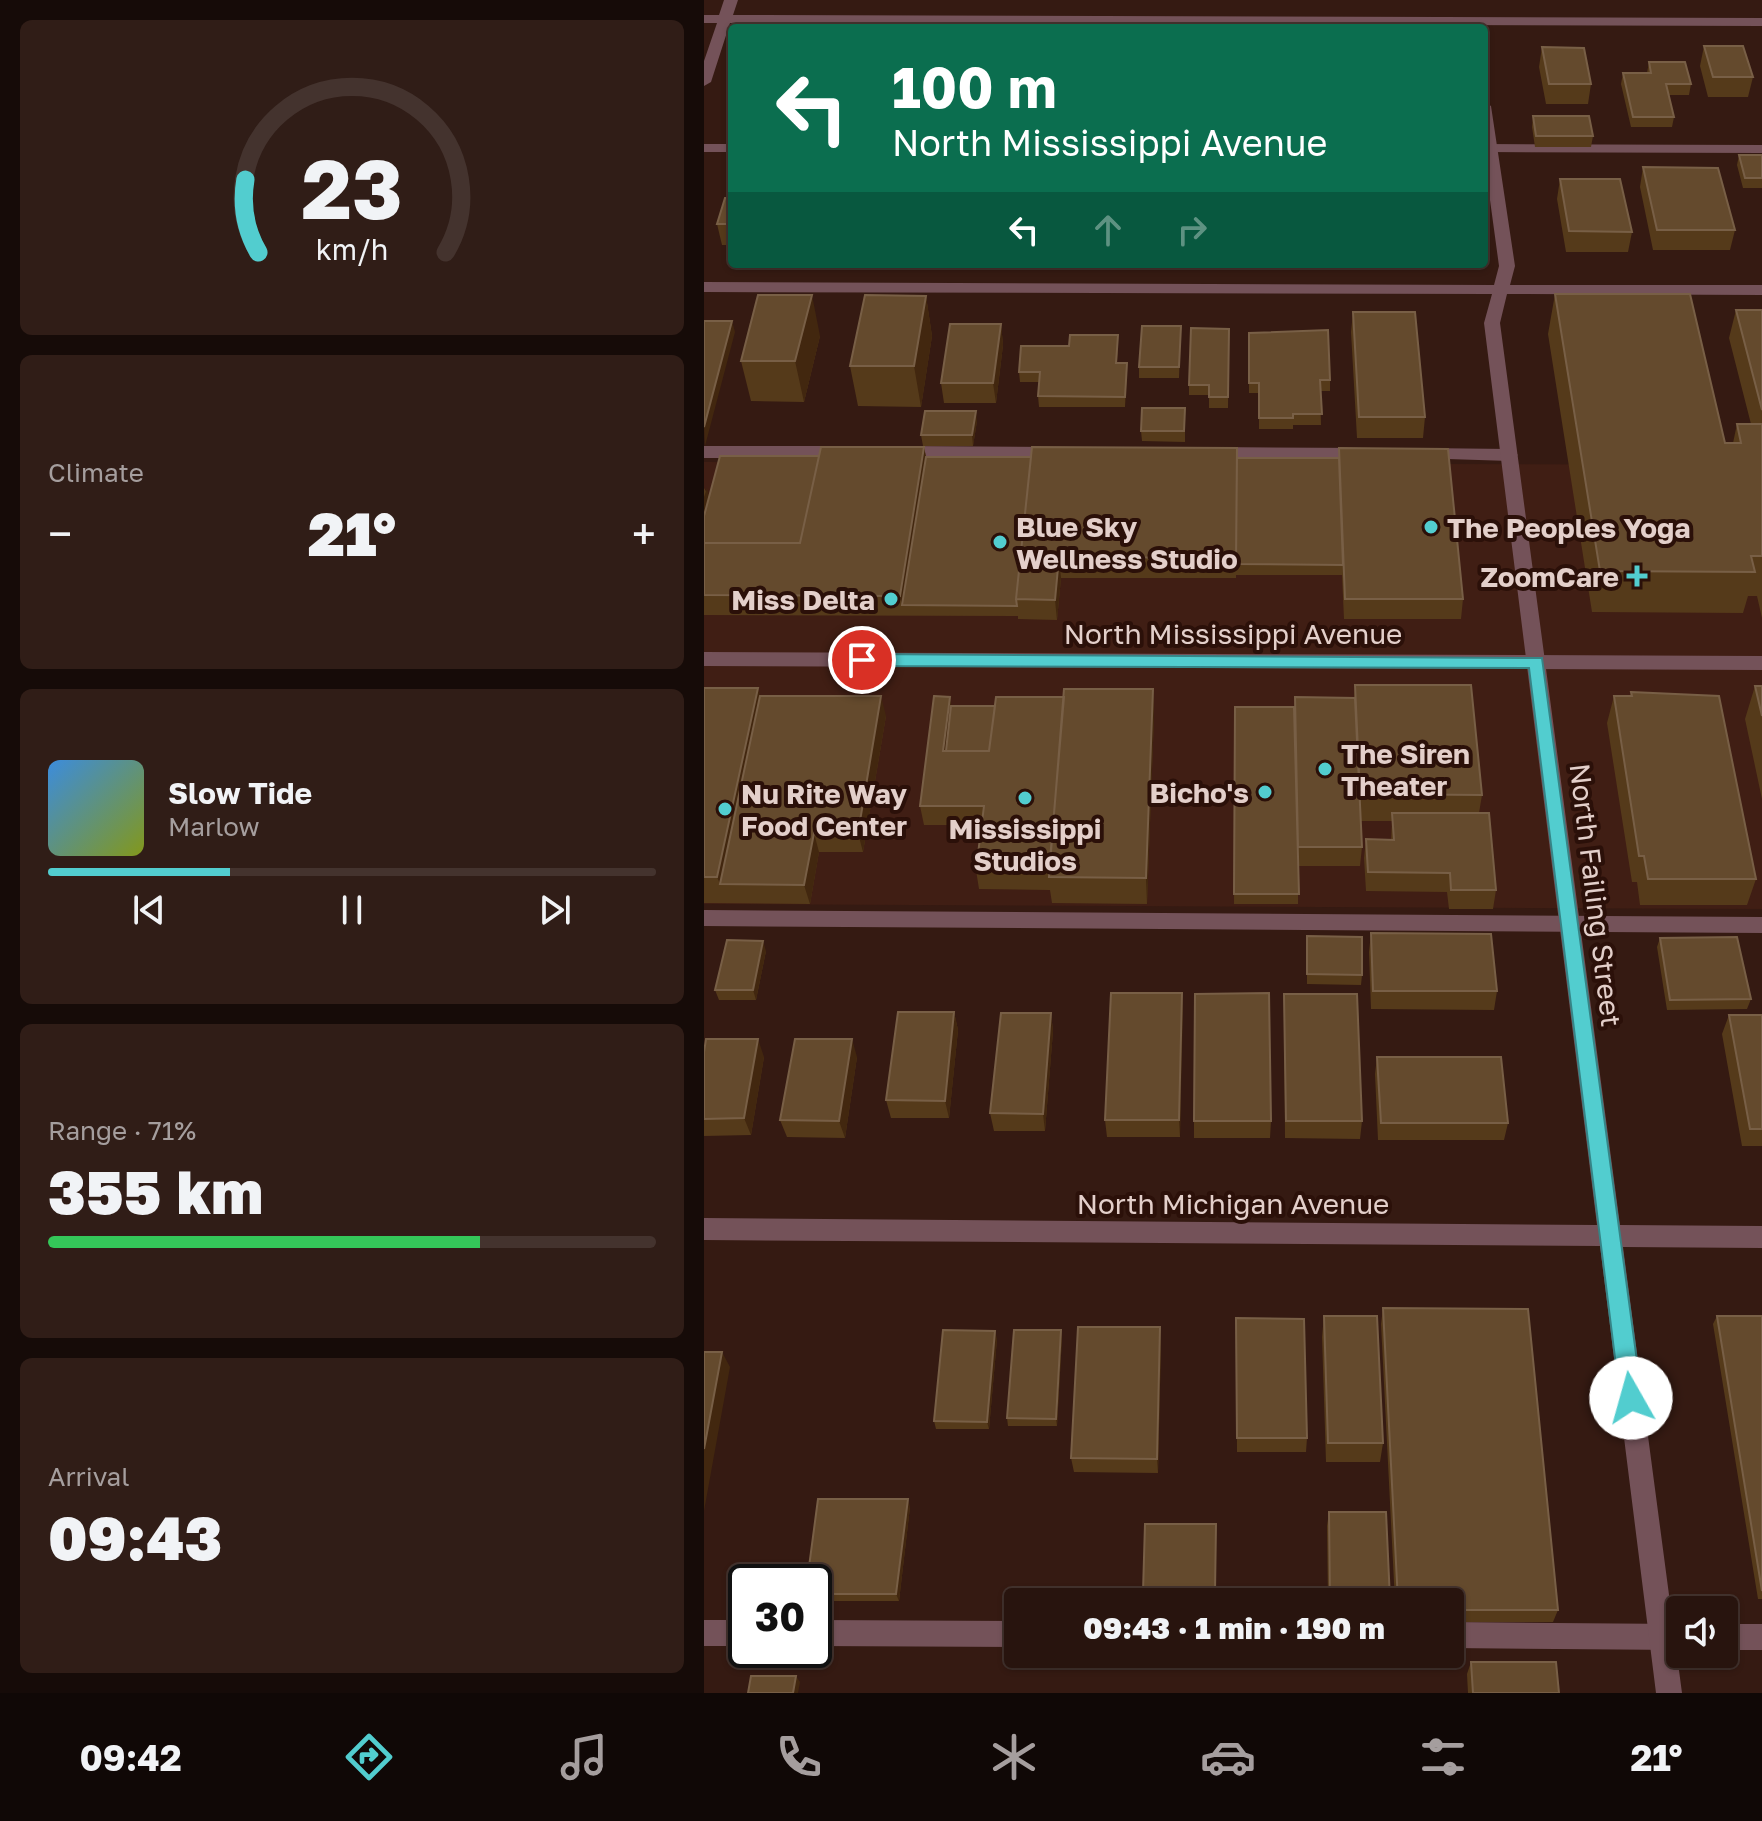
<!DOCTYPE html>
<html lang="en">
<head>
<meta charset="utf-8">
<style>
	body { margin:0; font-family:"Golos Text",sans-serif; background:#301d17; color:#f1f3f6; height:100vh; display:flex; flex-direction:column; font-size:30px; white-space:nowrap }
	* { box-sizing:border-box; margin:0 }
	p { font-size:26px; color:#a59e9e }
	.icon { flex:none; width:44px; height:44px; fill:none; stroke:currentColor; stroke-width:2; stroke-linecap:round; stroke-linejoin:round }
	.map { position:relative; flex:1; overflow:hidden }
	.side { display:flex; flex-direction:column; gap:20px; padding:20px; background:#160b08; width:704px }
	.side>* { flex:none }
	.top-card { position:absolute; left:24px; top:24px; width:760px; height:244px; border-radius:8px; box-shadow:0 2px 6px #0004,0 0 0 2px #44332e; background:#0b6e4f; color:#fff; overflow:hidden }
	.controls { position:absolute; left:962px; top:1596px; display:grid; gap:16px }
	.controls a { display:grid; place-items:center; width:72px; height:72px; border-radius:8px; background:#28140e; box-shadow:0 2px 6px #0004,0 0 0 2px #44332e; font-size:40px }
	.speed { position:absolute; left:24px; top:1564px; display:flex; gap:16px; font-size:40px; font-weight:700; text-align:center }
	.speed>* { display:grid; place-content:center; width:104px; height:104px; border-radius:50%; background:#28140e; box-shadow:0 2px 6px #0004,0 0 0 2px #44332e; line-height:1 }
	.speed .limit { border:4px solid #111; border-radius:12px; background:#fff; color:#111 }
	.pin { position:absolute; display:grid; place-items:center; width:68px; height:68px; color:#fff; margin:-34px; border:4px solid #fff; border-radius:50%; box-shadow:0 2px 8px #0007 }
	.me { position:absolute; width:88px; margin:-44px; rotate:353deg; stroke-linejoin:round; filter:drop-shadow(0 0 6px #0008) }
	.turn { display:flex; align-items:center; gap:28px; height:168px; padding:0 32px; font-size:36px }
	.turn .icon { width:104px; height:104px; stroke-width:2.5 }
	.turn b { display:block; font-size:56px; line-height:68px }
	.lanes { display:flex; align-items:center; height:76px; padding:0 32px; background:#0003; justify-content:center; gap:40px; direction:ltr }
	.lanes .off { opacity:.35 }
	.big { font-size:60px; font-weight:800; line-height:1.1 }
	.side .card { flex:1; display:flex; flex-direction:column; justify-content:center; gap:12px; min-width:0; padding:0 28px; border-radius:12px; background:#301d17 }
	.side .dial { align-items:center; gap:0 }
	.dial svg { height:208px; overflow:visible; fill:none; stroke:#44332e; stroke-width:7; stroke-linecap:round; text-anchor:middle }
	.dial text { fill:#f1f3f6; stroke:none }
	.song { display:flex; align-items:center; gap:24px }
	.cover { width:96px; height:96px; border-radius:12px; background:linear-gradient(135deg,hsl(210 70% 55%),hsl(70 70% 35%)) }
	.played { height:8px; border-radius:4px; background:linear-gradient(90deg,#52cdcf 30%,#44332e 30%) }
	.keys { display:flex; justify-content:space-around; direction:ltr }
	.heat { display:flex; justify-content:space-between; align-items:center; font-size:44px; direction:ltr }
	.charge { height:12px; border-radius:6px; background:linear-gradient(90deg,#34c759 71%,#44332e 0) }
	.trip { position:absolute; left:300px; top:1588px; width:460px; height:80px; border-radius:8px; background:#28140e; box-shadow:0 2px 6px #0004,0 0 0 2px #44332e; font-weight:800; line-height:80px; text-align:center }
	.tabs { display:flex; height:128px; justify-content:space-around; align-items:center; background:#100806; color:#a59e9e }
	.tabs .icon { width:56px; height:56px }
	.tabs .selected { color:#52cdcf }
	.tabs b { font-size:36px; color:#f1f3f6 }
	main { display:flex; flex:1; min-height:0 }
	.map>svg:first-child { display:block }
	.built { fill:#401e14 }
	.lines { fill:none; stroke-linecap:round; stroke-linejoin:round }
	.service { fill:#745259; fill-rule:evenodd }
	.minor { fill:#745259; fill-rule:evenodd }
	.tertiary { fill:#745259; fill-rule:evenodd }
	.wall { fill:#553a1a }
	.shaded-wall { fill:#42270f }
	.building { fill:#644a2d; stroke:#785f46; stroke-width:2 }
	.route { fill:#52cdcf; stroke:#358587; stroke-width:2 }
	.poi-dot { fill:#52cdcf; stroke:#2b1009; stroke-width:3 }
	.labels { text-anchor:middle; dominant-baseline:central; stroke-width:8; stroke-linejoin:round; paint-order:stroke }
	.poi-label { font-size:28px; font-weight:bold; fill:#e3cfca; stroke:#2b1009; text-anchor:start }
	.street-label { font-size:28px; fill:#e3cfca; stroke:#2b1009 }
</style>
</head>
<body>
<main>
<section class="side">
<div class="card dial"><svg viewBox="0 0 100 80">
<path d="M14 69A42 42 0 1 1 86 69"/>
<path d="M14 69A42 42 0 0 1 9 41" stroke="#52cdcf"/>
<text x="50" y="56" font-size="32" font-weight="700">23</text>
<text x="50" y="72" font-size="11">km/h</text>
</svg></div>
<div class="card"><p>Climate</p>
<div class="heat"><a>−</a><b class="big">21°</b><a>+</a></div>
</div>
<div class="card">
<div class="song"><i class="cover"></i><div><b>Slow Tide</b><p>Marlow</p></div></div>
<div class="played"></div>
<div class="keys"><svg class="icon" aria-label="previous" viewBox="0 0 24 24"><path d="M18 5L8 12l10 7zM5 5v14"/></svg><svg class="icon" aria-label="pause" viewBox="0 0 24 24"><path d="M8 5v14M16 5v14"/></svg><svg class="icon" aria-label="next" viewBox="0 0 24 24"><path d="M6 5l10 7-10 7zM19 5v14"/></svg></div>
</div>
<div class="card"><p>Range · 71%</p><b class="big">355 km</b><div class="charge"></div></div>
<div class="card"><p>Arrival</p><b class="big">09:43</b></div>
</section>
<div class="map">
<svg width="1058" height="1693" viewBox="0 0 1058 1693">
	<rect width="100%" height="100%" fill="#351a12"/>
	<path class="built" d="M 0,462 L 1058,465 L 1058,909 L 0,904 Z"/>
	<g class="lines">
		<path class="service" d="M 0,144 L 28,144 L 28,152 L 0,152 Z
			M 780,144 L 1058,145 L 1058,153 L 780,152 Z
			M 0,446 L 142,446 L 150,452 L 142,458 L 0,458 Z
			M 194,446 L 354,447 L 362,453 L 354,459 L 188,456 L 186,452 Z
			M 506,447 L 662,448 L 670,454 L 662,460 L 500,457 L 498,453 Z
			M 718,448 L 806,449 L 814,455 L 806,461 L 712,458 L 710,454 Z
			M 0,910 L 1058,917 L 1058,933 L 0,926 Z
			M 0,1620 L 42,1620 L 42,1646 L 0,1646 Z
			M 110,1620 L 314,1621 L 314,1647 L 110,1646 Z
			M 746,1622 L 976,1624 L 976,1650 L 746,1648 Z
			M 1020,1624 L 1058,1624 L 1058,1650 L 1020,1650 Z"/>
		<path class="minor" d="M 20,0 L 34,0 L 29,15 L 1058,18 L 1058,26 L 26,23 L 7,82 L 0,86 L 0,61 L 13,23 L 0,23 L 0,15 L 15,15 Z
			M 780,102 L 787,106 L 811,266 L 806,285 L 1058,285 L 1058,295 L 803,294 L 796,323 L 916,1225 L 1058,1226 L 1058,1248 L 919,1247 L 978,1693 L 952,1693 L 896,1246 L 0,1240 L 0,1218 L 893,1225 L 780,323 L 788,294 L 0,292 L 0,282 L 790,285 L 795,266 L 780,156 Z"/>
		<path class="tertiary" d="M 0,652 L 1058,656 L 1058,670 L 0,666 Z"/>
	</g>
	<path class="wall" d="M 1000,46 L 1049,77 L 1044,97 L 1004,97 L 996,66 Z
		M 838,47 L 887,84 L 884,104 L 842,104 L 835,67 Z
		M 945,62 L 987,84 L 985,95 L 965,95 L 970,117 L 968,127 L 927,127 L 917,84 L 919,73 L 943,73 Z
		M 829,116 L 889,136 L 887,147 L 831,147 L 828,127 Z
		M 1035,155 L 1058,155 L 1058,188 L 1039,188 L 1033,165 Z
		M 939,167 L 1031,230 L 1026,250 L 949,250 L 936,187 Z
		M 856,179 L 928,232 L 924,252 L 862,252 L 853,199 Z
		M 28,198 L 28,245 L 18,245 L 13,224 Z
		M 851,294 L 1021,443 L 1029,443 L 1033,424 L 1047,424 L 1025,338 L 1032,310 L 1058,310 L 1058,618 L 1053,596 L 1044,596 L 1039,613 L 888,612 L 844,334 Z
		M 222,296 L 228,336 L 217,407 L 154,406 L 146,366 Z
		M 649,312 L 721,417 L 719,438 L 653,438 L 647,332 Z
		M 297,324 L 299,345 L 292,403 L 240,403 L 237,383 Z
		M 477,326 L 475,378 L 435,378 L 435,367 Z
		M 525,329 L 524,408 L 505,408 L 505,395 L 485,395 L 485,385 Z
		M 545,333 L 626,380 L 626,391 L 616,391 L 617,425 L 589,425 L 589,429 L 555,429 L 555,393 L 545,393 Z
		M 116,336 L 100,402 L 47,401 L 37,361 Z
		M 414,346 L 413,363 L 423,363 L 421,407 L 335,407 L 334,396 L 335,382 L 316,382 L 315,372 Z
		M 481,408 L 481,442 L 438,441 L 437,431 Z
		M 273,421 L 269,446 L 219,446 L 217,435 Z
		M 220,447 L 222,457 L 533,458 L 635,458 L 635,448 L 759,599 L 757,619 L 640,619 L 638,575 L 532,575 L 532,578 L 357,578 L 353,620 L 314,619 L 314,616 L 0,615 L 0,488 L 5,497 L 115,456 Z
		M 651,685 L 778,795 L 775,813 L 792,890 L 789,909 L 745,909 L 743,892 L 662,891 L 660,858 L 662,839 L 687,840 L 688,821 L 657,821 L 658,847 L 656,866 L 594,866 L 594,904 L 530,904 L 531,707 L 590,707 L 650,698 Z
		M 1051,686 L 1058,686 L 1058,799 L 1041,719 Z
		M 0,688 L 182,716 L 159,852 L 115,852 L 106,904 L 0,903 Z
		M 449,689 L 450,717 L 443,904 L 348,903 L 346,890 L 275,889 L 272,870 L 277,825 L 220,825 L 216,806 L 247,706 L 291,706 L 360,697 Z
		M 927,692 L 1052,879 L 1043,905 L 936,905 L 933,882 L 928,882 L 903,723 L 910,696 L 926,696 Z
		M 667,933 L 793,991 L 790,1010 L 667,1009 L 665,952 Z
		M 956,938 L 1047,999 L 1043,1009 L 963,1010 L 953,947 Z
		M 603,945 L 658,975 L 657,985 L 603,984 Z
		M 62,951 L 52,1000 L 15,1000 L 11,990 Z
		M 478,993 L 476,1137 L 403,1137 L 401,1120 Z
		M 580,994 L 658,1121 L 656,1139 L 581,1138 Z
		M 250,1012 L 254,1030 L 245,1118 L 187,1118 L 182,1100 Z
		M 347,1013 L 349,1031 L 341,1131 L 290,1131 L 286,1113 Z
		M 1025,1015 L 1058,1015 L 1058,1146 L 1038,1146 L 1018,1034 Z
		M 0,1052 L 60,1057 L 47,1135 L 0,1136 Z
		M 153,1057 L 141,1138 L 83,1137 L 76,1120 Z
		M 673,1057 L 804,1123 L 800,1140 L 674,1140 L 671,1074 Z
		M 490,1121 L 567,1121 L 566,1138 L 490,1138 Z
		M 679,1308 L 854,1610 L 849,1622 L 746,1622 L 746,1602 L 691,1602 L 677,1324 Z
		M 620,1316 L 679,1443 L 676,1462 L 622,1462 L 618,1337 Z
		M 1013,1316 L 1058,1316 L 1058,1599 L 1054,1599 L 1009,1324 Z
		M 532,1318 L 603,1438 L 602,1452 L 533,1452 Z
		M 357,1330 L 358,1338 L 353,1426 L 304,1426 L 303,1418 Z
		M 293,1339 L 285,1429 L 232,1429 L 230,1421 Z
		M 457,1343 L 454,1473 L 370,1472 L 367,1458 Z
		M 206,1507 L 195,1601 L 110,1601 L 110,1582 Z
		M 625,1512 L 686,1600 L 685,1602 L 624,1602 L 623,1526 Z
		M 512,1524 L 512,1599 L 440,1599 L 439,1592 Z
		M 767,1662 L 855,1693 L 764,1693 L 763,1674 Z"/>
	<path class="shaded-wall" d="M 108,295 L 116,336 L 100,402 L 91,361 Z
		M 222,296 L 228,336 L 217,407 L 210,366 Z
		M 28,321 L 31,332 L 1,446 L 0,427 Z
		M 297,324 L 299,345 L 292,403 L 289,383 Z
		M 423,363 L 423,374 L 421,407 L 421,397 Z
		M 272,411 L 273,421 L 269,446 L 268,435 Z
		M 220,447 L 224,467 L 198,605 L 196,596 Z
		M 3,488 L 8,508 L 0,540 L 0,497 Z
		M 355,557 L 357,578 L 353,620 L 351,600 Z
		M 54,688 L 62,715 L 16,884 L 13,877 Z
		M 449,689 L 450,717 L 443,904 L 442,878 Z
		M 177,696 L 182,716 L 159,852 L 154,833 Z
		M 246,697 L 249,716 L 244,760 L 239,751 Z
		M 110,833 L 115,852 L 106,904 L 100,885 Z
		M 59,941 L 62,951 L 52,1000 L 49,990 Z
		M 478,993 L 479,1011 L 476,1137 L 475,1120 Z
		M 250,1012 L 254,1030 L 245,1118 L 241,1101 Z
		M 347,1013 L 349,1031 L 341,1131 L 339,1114 Z
		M 54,1039 L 60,1057 L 47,1135 L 40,1118 Z
		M 148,1039 L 153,1057 L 141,1138 L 135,1121 Z
		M 456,1327 L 457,1343 L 454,1473 L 453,1459 Z
		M 357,1330 L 358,1338 L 353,1426 L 352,1419 Z
		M 291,1331 L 293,1339 L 285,1429 L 283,1422 Z
		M 18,1352 L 26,1367 L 0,1511 L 0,1449 Z
		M 204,1499 L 206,1507 L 195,1601 L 192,1594 Z
		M 92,1676 L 96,1682 L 94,1693 L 89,1693 Z"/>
	<path class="building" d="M 1000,46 L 1039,46 L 1049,77 L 1009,77 Z
		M 838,47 L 880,48 L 887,84 L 845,84 Z
		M 945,62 L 981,62 L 987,84 L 962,84 L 970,117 L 929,117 L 919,73 L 947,73 Z
		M 829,116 L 885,116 L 889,136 L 832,136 Z
		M 1035,155 L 1058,155 L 1058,178 L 1041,178 Z
		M 939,167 L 1014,168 L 1031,230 L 953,230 Z
		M 856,179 L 916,179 L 928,232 L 865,231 Z
		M 21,198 L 28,198 L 28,224 L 13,224 Z
		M 851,294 L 986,294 L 1021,443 L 1037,443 L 1033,424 L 1058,424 L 1058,556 L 1047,556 L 1051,572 L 896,571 Z
		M 54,295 L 108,295 L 91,361 L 37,361 Z
		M 161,295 L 222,296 L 210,366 L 146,366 Z
		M 1032,310 L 1058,310 L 1058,410 Z
		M 649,312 L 711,312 L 721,417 L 655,417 Z
		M 0,321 L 28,321 L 0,427 Z
		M 246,324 L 297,324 L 289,383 L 237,383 Z
		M 438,326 L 477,326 L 475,367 L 435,367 Z
		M 487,328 L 525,329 L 524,397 L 505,397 L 505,385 L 485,385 Z
		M 624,330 L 626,380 L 616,380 L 618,414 L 589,414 L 589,418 L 555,418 L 555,383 L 545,383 L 545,333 Z
		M 366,335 L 414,335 L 412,363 L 423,363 L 421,397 L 334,396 L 336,372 L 315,372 L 317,346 L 365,346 Z
		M 438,408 L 481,408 L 480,431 L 437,431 Z
		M 221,411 L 272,411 L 268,435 L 217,435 Z
		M 117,447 L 220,447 L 196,596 L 0,595 L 0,543 L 96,543 Z
		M 328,447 L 533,448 L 532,558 L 355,557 L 351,600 L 312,599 Z
		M 635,448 L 744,449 L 759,599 L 641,599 Z
		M 16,456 L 115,456 L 96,543 L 0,543 L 0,516 Z
		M 222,457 L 327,457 L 312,599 L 313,606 L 198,605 Z
		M 533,458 L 635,458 L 639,565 L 532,564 Z
		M 651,685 L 767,685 L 778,795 L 656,794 Z
		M 1051,686 L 1058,686 L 1058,716 Z
		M 0,688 L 54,688 L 13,877 L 0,877 Z
		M 360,689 L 449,689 L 442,878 L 345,877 Z
		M 927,692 L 1015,696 L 1052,879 L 944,879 L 940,856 L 935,856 L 910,696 L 928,696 Z
		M 56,696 L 177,696 L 154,833 L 110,833 L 100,885 L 16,884 Z
		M 230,696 L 246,697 L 239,751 L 285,751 L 292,697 L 360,697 L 345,871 L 272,870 L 280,806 L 216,806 Z
		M 591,697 L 651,698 L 658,847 L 594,847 Z
		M 247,706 L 291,706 L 285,751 L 242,751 Z
		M 531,707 L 590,707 L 595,894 L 530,894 Z
		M 688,813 L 785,813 L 792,890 L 747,890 L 746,873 L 664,872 L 662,839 L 690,840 Z
		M 667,933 L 787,934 L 793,991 L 669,991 Z
		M 603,936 L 658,937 L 658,975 L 603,974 Z
		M 1033,937 L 1047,999 L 966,1000 L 956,938 Z
		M 23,940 L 59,941 L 49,990 L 11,990 Z
		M 407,993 L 478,993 L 475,1120 L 401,1120 Z
		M 565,993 L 567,1121 L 490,1121 L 491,994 Z
		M 580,994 L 653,994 L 658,1121 L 582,1121 Z
		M 194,1012 L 250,1012 L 241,1101 L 182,1100 Z
		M 297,1013 L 347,1013 L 339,1114 L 286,1113 Z
		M 1025,1015 L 1058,1015 L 1058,1129 L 1046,1129 Z
		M 2,1039 L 54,1039 L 40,1118 L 0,1119 L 0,1052 Z
		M 91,1039 L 148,1039 L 135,1121 L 76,1120 Z
		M 673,1057 L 797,1057 L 804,1123 L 677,1123 Z
		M 679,1308 L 824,1309 L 854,1610 L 746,1610 L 746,1602 L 694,1602 Z
		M 620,1316 L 673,1316 L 679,1443 L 624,1443 Z
		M 1013,1316 L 1058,1316 L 1058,1591 Z
		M 532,1318 L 600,1319 L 603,1438 L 533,1438 Z
		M 374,1327 L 456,1327 L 453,1459 L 367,1458 Z
		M 239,1330 L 291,1331 L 283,1422 L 230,1421 Z
		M 310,1330 L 357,1330 L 352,1419 L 303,1418 Z
		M 0,1352 L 18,1352 L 0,1449 Z
		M 114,1499 L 204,1499 L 192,1594 L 110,1594 L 110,1582 L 103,1582 Z
		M 625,1512 L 682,1512 L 686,1600 L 626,1600 Z
		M 441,1524 L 512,1524 L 511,1592 L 439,1592 Z
		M 767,1662 L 852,1662 L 855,1693 L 769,1693 Z
		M 47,1676 L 92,1676 L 89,1693 L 44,1693 Z"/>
	<path class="route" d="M 158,654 L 838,658 L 938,1398 L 935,1405 L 927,1408 L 919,1405 L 916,1398 L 825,668 L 158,666 L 150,660 Z"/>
	<g class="poi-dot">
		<circle cx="727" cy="527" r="8"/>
		<circle cx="296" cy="542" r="8"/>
		<path d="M929 564h8v8h8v8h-8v8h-8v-8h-8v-8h8z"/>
		<circle cx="187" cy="599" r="8"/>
		<circle cx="621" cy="769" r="8"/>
		<circle cx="561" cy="792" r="8"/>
		<circle cx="321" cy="798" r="8"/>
		<circle cx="21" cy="809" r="8"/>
	</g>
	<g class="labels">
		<g class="poi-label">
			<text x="312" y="526">Blue Sky<tspan x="312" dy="32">Wellness Studio</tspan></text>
			<text x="743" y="527">The Peoples Yoga</text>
			<text x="915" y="576" text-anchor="end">ZoomCare</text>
			<text x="171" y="599" text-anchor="end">Miss Delta</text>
			<text x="637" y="753">The Siren<tspan x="637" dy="32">Theater</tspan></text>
			<text x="545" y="792" text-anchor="end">Bicho's</text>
			<text x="37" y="793">Nu Rite Way<tspan x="37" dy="32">Food Center</tspan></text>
			<text x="321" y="828" text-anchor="middle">Mississippi<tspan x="321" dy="32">Studios</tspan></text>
		</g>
		<g class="street-label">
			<text x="529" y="633">North Mississippi Avenue</text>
			<text transform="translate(892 895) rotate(83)">North Failing Street</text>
			<text x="529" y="1203">North Michigan Avenue</text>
		</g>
	</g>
</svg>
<div class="controls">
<a><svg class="icon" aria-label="sound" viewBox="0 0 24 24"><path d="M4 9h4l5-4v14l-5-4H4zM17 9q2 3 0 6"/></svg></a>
</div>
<div class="speed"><div class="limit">30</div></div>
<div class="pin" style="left:158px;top:660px;background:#d93025"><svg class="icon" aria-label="arrive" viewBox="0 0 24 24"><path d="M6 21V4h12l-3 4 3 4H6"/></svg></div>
<svg class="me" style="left:927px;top:1398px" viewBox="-20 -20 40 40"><circle r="19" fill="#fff"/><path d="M0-13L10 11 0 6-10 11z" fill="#52cdcf"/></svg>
<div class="trip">09:43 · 1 min · 190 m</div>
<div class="top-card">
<div class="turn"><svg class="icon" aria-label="left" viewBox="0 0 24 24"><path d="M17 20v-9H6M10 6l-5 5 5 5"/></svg><div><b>100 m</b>North Mississippi Avenue</div></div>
<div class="lanes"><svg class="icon" aria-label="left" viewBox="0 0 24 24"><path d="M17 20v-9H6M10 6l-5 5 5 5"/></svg><svg class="icon off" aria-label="ahead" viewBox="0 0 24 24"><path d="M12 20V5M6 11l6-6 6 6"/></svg><svg class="icon off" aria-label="right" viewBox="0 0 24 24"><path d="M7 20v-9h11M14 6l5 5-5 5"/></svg></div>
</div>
</div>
</main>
<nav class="tabs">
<b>09:42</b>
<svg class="icon selected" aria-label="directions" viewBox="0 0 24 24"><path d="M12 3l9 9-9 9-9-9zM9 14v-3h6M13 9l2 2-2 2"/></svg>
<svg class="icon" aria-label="music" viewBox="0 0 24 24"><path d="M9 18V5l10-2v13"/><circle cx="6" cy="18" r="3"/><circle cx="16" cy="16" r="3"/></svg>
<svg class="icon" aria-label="phone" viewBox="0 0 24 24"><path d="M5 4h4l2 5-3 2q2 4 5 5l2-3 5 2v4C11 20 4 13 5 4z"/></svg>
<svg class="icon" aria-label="climate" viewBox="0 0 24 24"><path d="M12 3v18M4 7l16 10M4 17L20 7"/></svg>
<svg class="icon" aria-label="car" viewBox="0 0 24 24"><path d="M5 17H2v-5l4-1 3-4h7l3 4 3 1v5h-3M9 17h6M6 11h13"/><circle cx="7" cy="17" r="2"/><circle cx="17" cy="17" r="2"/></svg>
<svg class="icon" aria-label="filters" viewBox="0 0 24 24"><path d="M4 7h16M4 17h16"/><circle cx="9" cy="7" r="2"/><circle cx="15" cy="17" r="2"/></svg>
<b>21°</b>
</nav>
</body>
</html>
